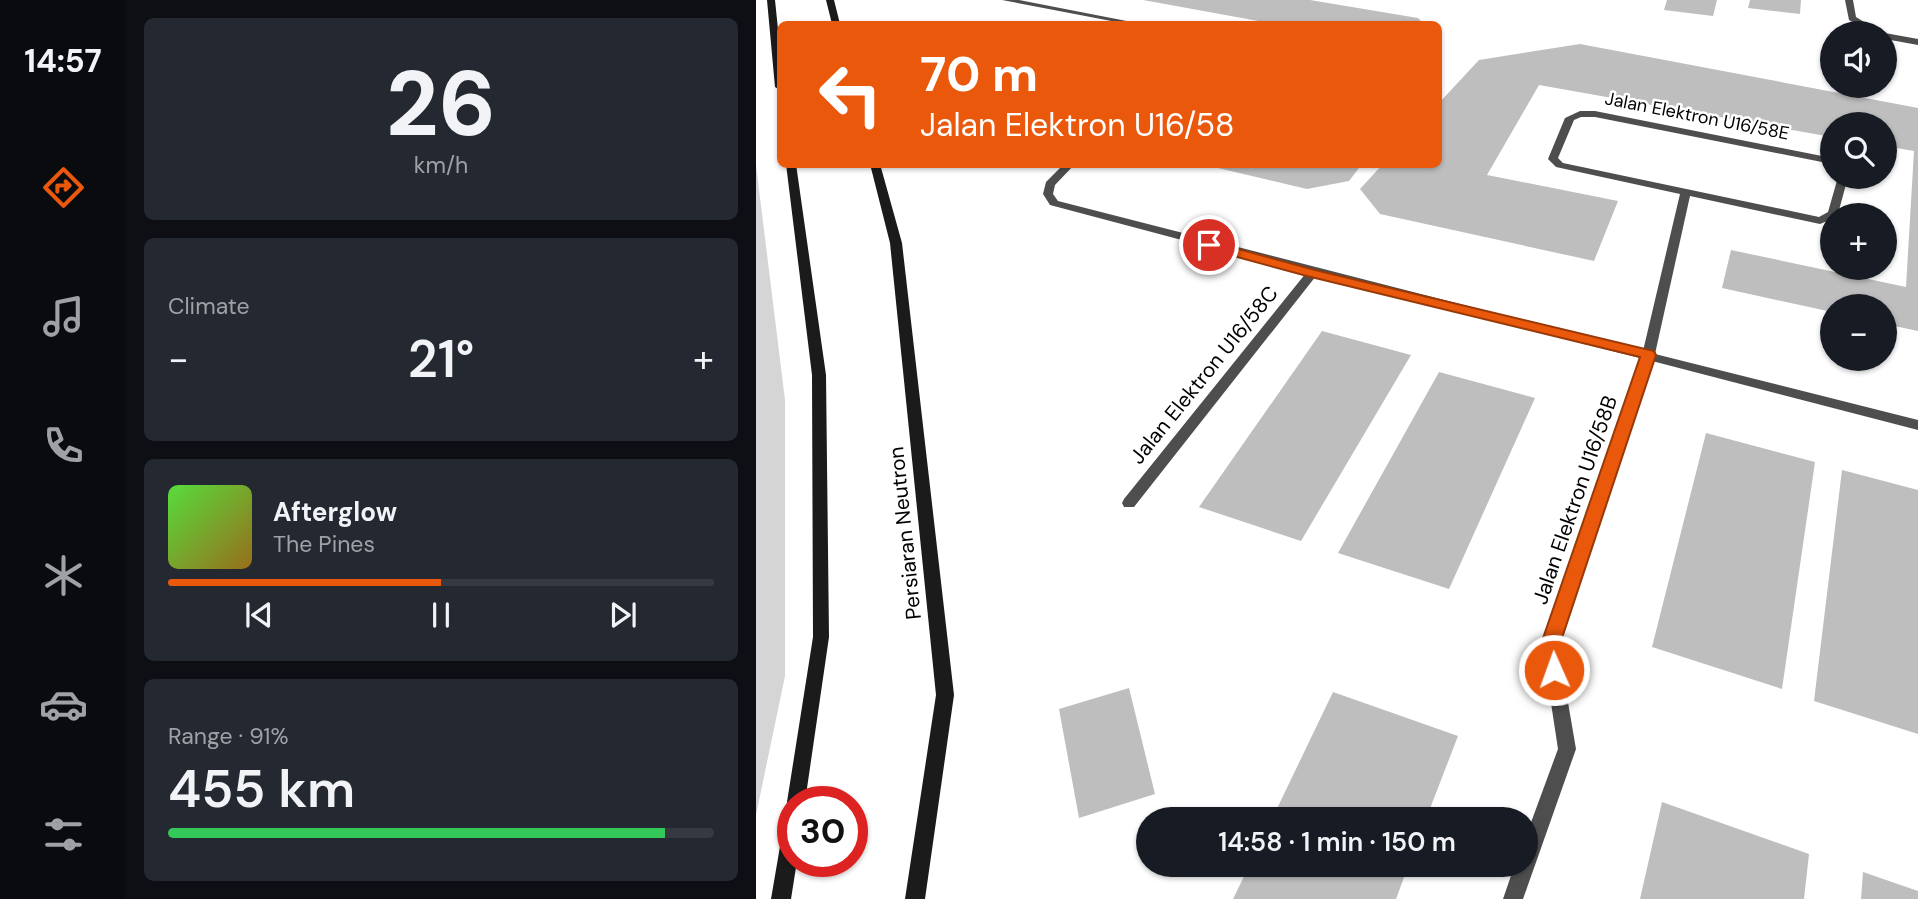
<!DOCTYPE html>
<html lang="en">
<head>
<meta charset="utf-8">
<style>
	body { margin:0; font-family:"DM Sans",sans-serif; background:#242831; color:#f1f3f6; height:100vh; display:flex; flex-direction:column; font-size:26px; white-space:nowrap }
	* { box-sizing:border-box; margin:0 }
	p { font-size:23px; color:#9ea1a6 }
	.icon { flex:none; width:38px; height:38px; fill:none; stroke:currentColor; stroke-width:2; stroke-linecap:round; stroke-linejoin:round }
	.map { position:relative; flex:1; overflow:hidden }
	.sheet { display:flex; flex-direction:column; gap:18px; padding:18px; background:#0d0f14; width:630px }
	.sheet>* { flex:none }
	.hud { position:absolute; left:21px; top:21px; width:665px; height:147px; border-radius:10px; box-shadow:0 2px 5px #0004; background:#ea580c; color:#fff; overflow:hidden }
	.buttons { position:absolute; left:1064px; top:21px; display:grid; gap:14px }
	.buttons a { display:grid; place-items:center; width:77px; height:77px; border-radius:50%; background:#171b24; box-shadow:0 2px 5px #0004; font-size:35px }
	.speed { position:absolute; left:21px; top:786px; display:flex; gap:14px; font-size:35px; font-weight:700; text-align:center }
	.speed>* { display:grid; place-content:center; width:91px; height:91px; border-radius:50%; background:#171b24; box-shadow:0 2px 5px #0004; line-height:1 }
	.speed .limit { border:10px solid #d22; background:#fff; color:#111 }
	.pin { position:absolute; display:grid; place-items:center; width:60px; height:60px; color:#fff; margin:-30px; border:4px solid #fff; border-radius:50%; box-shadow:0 2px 7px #0007 }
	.me { position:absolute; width:77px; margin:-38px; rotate:358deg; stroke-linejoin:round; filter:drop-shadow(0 0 5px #0008) }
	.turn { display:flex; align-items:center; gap:24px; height:147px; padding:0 28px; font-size:32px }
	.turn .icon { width:91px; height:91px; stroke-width:2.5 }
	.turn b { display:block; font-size:49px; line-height:60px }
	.big { font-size:52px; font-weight:600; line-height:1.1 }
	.sheet .widget { flex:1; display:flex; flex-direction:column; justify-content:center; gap:10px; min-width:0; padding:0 24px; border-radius:10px; background:#242831 }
	.sheet .dial { align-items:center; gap:0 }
	.dial b { font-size:91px; line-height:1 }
	.song { display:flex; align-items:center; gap:21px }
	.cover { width:84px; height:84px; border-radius:10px; background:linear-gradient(135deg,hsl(110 70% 55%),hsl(40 70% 35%)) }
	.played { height:7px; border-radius:4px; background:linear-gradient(90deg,#ea580c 50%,#363941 50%) }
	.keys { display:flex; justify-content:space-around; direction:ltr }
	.heat { display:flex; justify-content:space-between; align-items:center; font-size:38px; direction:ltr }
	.charge { height:10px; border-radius:5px; background:linear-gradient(90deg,#34c759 91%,#363941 0) }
	.trip { position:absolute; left:380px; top:807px; width:402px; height:70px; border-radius:35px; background:#171b24; box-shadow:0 2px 5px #0004; font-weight:600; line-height:70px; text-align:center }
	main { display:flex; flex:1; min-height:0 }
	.menu { display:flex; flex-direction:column; width:126px; justify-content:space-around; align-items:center; background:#090b0e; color:#9ea1a6 }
	.menu .icon { width:49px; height:49px }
	.menu .active { color:#ea580c }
	.menu b { font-size:32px; color:#f1f3f6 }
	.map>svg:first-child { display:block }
	.green { fill:#d5d5d5 }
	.building { fill:#bebebe }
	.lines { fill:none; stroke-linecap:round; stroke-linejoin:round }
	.street { fill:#4e4e4e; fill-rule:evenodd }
	.secondary { fill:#1b1b1b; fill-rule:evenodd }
	.route { fill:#ea580c; stroke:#983908; stroke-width:2 }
	.labels { text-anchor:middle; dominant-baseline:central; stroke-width:5; stroke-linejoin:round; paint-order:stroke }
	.far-street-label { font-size:18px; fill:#000; stroke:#fff }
	.street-label { font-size:21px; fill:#000; stroke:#fff }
</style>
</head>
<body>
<main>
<nav class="menu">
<b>14:57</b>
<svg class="icon active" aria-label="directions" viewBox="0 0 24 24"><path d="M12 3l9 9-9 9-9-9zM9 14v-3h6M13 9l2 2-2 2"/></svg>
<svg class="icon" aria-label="music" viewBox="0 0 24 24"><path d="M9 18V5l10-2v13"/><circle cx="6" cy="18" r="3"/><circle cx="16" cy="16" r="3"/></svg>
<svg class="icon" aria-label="phone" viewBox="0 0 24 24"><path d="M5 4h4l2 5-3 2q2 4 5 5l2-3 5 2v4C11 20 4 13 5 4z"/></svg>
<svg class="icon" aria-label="climate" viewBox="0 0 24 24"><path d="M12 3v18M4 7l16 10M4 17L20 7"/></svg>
<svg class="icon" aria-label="car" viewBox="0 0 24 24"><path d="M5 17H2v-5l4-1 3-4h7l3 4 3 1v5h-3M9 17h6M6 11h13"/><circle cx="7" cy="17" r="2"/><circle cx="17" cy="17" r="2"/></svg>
<svg class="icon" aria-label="filters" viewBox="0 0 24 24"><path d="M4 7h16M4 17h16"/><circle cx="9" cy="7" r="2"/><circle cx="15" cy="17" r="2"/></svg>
</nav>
<section class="sheet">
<div class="widget dial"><b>26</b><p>km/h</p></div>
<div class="widget"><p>Climate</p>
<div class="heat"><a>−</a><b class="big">21°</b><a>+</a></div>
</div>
<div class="widget">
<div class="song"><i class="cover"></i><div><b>Afterglow</b><p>The Pines</p></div></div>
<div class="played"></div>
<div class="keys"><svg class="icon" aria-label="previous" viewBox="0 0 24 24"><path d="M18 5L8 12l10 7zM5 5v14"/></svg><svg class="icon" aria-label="pause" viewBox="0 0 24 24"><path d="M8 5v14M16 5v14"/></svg><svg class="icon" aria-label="next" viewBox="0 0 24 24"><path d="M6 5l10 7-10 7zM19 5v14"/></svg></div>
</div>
<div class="widget"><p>Range · 91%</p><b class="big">455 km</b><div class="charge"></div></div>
</section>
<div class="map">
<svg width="1162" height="899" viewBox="0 0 1162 899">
	<rect width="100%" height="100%" fill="#fff"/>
	<path class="green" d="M 0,165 L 29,400 L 29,676 L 0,815 Z"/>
	<path class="building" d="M 387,0 L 554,0 L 662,18 L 668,24 L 519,24 Z
		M 911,0 L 961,0 L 957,16 L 908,10 Z
		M 994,0 L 1045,0 L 1044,14 L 992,8 Z
		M 824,44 L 1162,108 L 1162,331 L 1129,324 L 1129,306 L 1076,306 L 1076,312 L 966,288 L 975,250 L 1150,287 L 1158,151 L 1129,146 L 1129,124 L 1076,124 L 1076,137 L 783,85 L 731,175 L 862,201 L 838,261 L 624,214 L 604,189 L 627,164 L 682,164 L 682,104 L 723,60 Z
		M 445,164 L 606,164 L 593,181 L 551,189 Z
		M 566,331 L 655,355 L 545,541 L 443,507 Z
		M 683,372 L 779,398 L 693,589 L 582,553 Z
		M 950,433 L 1059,462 L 1026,689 L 896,647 Z
		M 1086,470 L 1162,490 L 1162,734 L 1058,701 Z
		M 373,688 L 399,794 L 323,818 L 303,709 Z
		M 577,692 L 702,736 L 670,819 L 516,819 Z
		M 906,802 L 1053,854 L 1048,899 L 884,899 Z
		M 494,864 L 653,864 L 640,899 L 477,899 Z
		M 1107,872 L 1162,891 L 1162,899 L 1105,899 Z"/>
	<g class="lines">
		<path class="street" d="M 246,0 L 263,0 L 386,24 L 371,24 Z
			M 1089,0 L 1097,0 L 1100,17 L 1126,33 L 1116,33 L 1093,20 Z
			M 1129,33 L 1162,39 L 1162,45 L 1129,39 Z
			M 824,111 L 839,111 L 1076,158 L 1076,164 L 839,117 L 825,117 L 818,120 L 802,158 L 807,163 L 1063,217 L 1072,212 L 1082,177 L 1092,177 L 1082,214 L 1076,215 L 1076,219 L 1064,224 L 934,196 L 899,354 L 1162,420 L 1162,430 L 896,361 L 802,644 L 820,749 L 767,899 L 747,899 L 759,864 L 770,864 L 770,836 L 802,749 L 786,644 L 884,358 L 560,276 L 378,507 L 368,507 L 366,503 L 368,499 L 550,273 L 294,205 L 287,194 L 290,182 L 308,164 L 319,164 L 299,185 L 297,194 L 302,201 L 887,351 L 924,194 L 800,167 L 792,159 L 809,118 Z"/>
		<path class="secondary" d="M 11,0 L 19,0 L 24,49 L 24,90 L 19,87 Z
			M 70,0 L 78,0 L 84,24 L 76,24 Z
			M 30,164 L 40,164 L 70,375 L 73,637 L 49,802 L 37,802 L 37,809 L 33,808 L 31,802 L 57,637 L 56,375 Z
			M 114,164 L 124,164 L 146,243 L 198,695 L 169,899 L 149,899 L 180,695 L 134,243 Z
			M 37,814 L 37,861 L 41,861 L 35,899 L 15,899 L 28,823 L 30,817 Z"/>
	</g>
	<path class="route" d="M 453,241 L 559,270 L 898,351 L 900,355 L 804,644 L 808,670 L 805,676 L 791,676 L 785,644 L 884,357 L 551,276 L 448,248 L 448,242 Z"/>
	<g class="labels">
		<g class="far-street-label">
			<text transform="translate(941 116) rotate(11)">Jalan Elektron U16/58E</text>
		</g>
		<g class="street-label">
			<text transform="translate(448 375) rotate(-51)">Jalan Elektron U16/58C</text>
			<text transform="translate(819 500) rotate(-71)">Jalan Elektron U16/58B</text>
			<text transform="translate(149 533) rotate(-96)">Persiaran Neutron</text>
		</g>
	</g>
</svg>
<div class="buttons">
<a><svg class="icon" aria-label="sound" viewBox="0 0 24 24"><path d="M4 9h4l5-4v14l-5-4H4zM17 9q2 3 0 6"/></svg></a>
<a><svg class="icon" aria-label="search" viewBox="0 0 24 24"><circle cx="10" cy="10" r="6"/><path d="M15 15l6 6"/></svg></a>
<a>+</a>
<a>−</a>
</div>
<div class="speed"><div class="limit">30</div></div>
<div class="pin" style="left:453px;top:245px;background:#d93025"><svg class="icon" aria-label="arrive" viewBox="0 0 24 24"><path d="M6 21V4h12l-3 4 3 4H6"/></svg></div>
<svg class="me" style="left:798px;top:670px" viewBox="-20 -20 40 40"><circle r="17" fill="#ea580c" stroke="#fff" stroke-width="3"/><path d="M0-11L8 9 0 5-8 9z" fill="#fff"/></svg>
<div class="trip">14:58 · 1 min · 150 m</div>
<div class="hud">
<div class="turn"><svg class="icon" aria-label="left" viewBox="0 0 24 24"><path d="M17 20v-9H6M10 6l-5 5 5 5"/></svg><div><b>70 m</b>Jalan Elektron U16/58</div></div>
</div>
</div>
</main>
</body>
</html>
